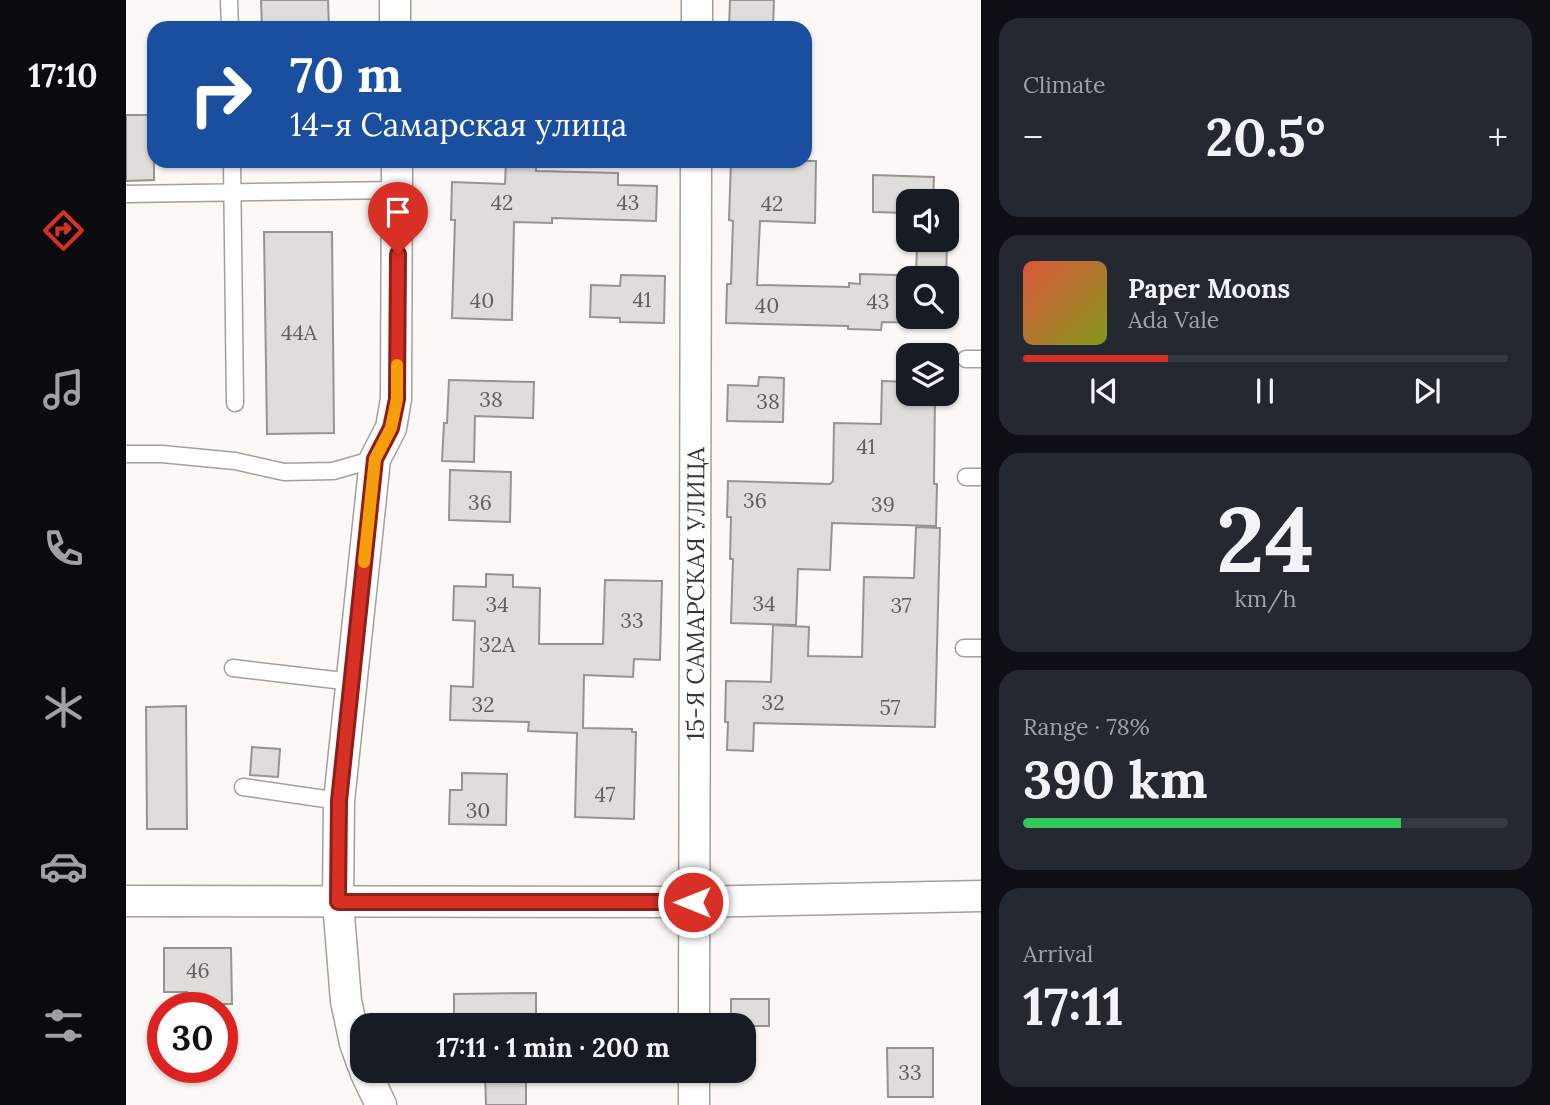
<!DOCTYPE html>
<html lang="en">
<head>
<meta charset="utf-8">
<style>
	body { margin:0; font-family:Lora,serif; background:#242831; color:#f1f3f6; height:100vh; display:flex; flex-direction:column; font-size:26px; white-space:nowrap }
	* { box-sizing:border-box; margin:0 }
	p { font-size:23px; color:#9ea1a6 }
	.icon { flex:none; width:38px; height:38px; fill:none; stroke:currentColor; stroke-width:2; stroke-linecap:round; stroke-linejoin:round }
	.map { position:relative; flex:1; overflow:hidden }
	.sheet { display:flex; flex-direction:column; gap:18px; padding:18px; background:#0d0f14; width:569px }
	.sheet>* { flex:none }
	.guide { position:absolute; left:21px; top:21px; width:665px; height:147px; border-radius:21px; box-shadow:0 2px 5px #0004; background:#1a4fa0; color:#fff; overflow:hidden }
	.fabs { position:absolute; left:770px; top:189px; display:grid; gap:14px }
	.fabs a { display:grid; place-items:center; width:63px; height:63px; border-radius:14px; background:#171b24; box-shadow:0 2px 5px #0004; font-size:35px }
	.speed { position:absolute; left:21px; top:992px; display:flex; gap:14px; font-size:35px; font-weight:700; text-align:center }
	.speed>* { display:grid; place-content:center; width:91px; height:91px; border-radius:50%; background:#171b24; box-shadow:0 2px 5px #0004; line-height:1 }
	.speed .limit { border:10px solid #d22; background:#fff; color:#111 }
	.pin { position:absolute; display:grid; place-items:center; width:60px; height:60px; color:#fff; margin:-72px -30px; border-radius:50% 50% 50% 0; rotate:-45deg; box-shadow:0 0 7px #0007 }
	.pin .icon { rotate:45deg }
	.me { position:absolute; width:77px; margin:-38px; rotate:270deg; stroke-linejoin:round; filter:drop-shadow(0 0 5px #0008) }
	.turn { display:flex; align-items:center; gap:24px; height:147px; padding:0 28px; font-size:32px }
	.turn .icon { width:91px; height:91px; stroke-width:2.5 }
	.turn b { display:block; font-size:49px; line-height:60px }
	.big { font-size:52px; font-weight:700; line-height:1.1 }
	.sheet .widget { flex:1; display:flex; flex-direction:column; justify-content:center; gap:10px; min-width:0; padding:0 24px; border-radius:21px; background:#242831 }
	.sheet .dial { align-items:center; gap:0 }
	.dial b { font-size:91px; line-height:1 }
	.song { display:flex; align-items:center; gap:21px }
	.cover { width:84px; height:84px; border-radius:10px; background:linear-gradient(135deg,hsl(10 70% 55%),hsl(70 70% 35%)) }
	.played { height:7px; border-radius:4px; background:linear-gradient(90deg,#d93025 30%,#363941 30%) }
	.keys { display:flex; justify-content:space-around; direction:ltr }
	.heat { display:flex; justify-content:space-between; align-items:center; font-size:38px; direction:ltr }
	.charge { height:10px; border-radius:5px; background:linear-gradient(90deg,#34c759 78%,#363941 0) }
	.trip { position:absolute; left:224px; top:1013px; width:406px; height:70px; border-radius:21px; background:#171b24; box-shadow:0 2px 5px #0004; font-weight:700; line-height:70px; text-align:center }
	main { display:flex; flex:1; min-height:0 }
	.dock { display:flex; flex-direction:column; width:126px; justify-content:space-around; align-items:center; background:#090b0e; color:#9ea1a6 }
	.dock .icon { width:49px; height:49px }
	.dock .selected { color:#d93025 }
	.dock b { font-size:32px; color:#f1f3f6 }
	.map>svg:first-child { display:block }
	.building { fill:#dfddda; stroke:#969491; stroke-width:2 }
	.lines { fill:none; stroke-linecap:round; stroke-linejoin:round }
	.lane-casing { stroke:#a2a09d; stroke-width:19 }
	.street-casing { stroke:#a2a09d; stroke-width:33 }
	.lane { stroke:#fff; stroke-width:16 }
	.street { stroke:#fff; stroke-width:30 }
	.route-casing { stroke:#8d1f18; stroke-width:18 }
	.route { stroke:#d93025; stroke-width:12 }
	.slow { stroke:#f59e0b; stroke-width:12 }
	.labels { text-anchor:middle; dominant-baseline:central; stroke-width:7; stroke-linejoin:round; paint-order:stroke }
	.number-label { font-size:21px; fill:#605f5e }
	.street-label { font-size:24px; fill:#363534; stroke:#fbf8f5 }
</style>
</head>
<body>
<main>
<nav class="dock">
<b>17:10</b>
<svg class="icon selected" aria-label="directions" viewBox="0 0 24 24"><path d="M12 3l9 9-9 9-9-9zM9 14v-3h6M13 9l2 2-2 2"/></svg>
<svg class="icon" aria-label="music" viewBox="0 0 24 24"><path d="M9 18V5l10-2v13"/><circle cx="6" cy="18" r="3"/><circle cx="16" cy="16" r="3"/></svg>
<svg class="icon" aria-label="phone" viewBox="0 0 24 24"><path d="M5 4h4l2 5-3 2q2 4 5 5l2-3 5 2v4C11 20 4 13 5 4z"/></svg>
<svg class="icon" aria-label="climate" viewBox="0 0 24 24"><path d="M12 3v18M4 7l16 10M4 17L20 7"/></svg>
<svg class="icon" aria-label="car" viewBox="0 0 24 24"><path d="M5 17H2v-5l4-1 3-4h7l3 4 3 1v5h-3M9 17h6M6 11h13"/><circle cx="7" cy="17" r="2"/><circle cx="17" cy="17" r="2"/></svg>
<svg class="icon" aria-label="filters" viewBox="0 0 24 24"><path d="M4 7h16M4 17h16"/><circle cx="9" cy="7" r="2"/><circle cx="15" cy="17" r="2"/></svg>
</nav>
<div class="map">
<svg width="856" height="1105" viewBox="0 0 856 1105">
	<rect width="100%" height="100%" fill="#fbf8f5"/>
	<path class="building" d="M 135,0 L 202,0 L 203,28 L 136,28 Z
		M 604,0 L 648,0 L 647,28 L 603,28 Z
		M 0,115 L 28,115 L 28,180 L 0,181 Z
		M 380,161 L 410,161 L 410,171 L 492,173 L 492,185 L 531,186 L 530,221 L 426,218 L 426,223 L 388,222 L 386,320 L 326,318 L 329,220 L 325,220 L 326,182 L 379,184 Z
		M 605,161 L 690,161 L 689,223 L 634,221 L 631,285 L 723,287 L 723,283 L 734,284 L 734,274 L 809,276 L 809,278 L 782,278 L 782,317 L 808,317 L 808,323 L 756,322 L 755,330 L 722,329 L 722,326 L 600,323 L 601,284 L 605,284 L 607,221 L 603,220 Z
		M 747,175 L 808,177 L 807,201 L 782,201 L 782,213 L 747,212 Z
		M 138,232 L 206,232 L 208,433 L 141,434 Z
		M 791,243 L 821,244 L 820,276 L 790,275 Z
		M 495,275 L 539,276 L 538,323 L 494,322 L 494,318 L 464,317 L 465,285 L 494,286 Z
		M 633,377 L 658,378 L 657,422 L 601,421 L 602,385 L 632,386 Z
		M 323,380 L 408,382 L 407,418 L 349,416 L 348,462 L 316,461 L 318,423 L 321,423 Z
		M 756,381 L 782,382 L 782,394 L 809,394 L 808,484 L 811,484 L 810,526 L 706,523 L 704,570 L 672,569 L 670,625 L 605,623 L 607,559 L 604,559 L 605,517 L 601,517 L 602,481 L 704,484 L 707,481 L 708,423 L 755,424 Z
		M 324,470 L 385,472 L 384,522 L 323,520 Z
		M 790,527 L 814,528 L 809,727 L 628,723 L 627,751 L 601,750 L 602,722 L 599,722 L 600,681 L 645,682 L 647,625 L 683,627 L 682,656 L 736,657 L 738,577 L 788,578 Z
		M 360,574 L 387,575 L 387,587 L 414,588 L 413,644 L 477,644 L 479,580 L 536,581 L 534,660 L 508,659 L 507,677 L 458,675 L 457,728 L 506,729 L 506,732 L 510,732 L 508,819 L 449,817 L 451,733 L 402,731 L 403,722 L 324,720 L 325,686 L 347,687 L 349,621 L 327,620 L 328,586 L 360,587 Z
		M 60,706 L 61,829 L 21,829 L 20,707 Z
		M 126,747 L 154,749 L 152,777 L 124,775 Z
		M 336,773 L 381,774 L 380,825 L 323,824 L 324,790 L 336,790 Z
		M 38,948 L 105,948 L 106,1004 L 61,1004 L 61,992 L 38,992 Z
		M 410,993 L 410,1026 L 328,1026 L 328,994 Z
		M 605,999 L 643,999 L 643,1026 L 605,1026 Z
		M 761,1048 L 807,1048 L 807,1097 L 762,1097 Z
		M 359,1071 L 400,1071 L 400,1105 L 360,1105 Z"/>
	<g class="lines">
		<g class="lane-casing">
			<path id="lane" d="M 103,0 L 104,28
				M 106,161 L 109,403
				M 0,194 L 271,190
				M 840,359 L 856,359
				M 0,454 L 36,454 L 109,461 L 158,472 L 207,471 L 249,459
				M 840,477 L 856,477
				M 838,648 L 856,648
				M 107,668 L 226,682
				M 117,787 L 213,801"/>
		</g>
		<g class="street-casing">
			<g id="street">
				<path d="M 269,0 L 269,28"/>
				<path d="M 571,28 L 571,0"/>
				<path d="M 0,901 L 567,902 L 856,896"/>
				<path id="s1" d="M 568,1026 L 570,161"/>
				<path d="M 236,1063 L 229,1043 L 220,1001 L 212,902 L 213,801 L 249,459 L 265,428 L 270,399 L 271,161"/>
				<path d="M 239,1071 L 255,1105"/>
				<path d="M 568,1071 L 568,1105"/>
			</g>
		</g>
		<use href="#lane" class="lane"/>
		<use href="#street" class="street"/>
	</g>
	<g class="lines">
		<g class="route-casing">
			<path id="route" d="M 272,254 L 271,399 L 265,428 L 249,459 L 213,801 L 212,902 L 567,902"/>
		</g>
		<use href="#route" class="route"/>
		<path class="slow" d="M 238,562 L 249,459 L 265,428 L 271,399 L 271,365"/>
	</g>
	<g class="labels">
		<g class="number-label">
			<text x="376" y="202">42</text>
			<text x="502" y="202">43</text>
			<text x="646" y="203">42</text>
			<text x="516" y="299">41</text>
			<text x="356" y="300">40</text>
			<text x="752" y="301">43</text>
			<text x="641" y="305">40</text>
			<text x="173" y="332">44А</text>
			<text x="365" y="399">38</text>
			<text x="642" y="401">38</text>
			<text x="740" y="446">41</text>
			<text x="629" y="500">36</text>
			<text x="354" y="502">36</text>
			<text x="757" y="504">39</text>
			<text x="638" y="603">34</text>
			<text x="371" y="604">34</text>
			<text x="775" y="605">37</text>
			<text x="506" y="620">33</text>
			<text x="371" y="644">32А</text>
			<text x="647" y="702">32</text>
			<text x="357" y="704">32</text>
			<text x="764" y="707">57</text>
			<text x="479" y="794">47</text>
			<text x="352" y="810">30</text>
			<text x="72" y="970">46</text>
			<text x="784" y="1072">33</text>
		</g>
		<g class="street-label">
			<text stroke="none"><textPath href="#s1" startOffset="432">15-Я САМАРСКАЯ УЛИЦА</textPath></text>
		</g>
	</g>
</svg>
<div class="fabs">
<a><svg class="icon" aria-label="sound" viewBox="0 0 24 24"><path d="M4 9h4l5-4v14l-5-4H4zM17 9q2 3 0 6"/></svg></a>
<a><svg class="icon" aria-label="search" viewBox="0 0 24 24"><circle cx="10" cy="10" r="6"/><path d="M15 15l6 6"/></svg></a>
<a><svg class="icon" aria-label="layers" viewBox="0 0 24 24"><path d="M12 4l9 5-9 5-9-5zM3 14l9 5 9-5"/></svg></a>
</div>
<div class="speed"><div class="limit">30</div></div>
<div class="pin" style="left:272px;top:254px;background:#d93025"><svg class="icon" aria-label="arrive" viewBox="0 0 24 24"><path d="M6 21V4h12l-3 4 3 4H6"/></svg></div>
<svg class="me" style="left:567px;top:902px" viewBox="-20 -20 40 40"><circle r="17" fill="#d93025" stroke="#fff" stroke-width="3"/><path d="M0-11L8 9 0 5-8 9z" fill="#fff"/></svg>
<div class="trip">17:11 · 1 min · 200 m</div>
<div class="guide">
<div class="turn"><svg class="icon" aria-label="right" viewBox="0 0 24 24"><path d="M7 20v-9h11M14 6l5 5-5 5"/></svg><div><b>70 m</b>14-я Самарская улица</div></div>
</div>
</div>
<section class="sheet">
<div class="widget"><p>Climate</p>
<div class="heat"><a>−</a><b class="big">20.5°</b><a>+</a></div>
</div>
<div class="widget">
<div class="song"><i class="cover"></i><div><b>Paper Moons</b><p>Ada Vale</p></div></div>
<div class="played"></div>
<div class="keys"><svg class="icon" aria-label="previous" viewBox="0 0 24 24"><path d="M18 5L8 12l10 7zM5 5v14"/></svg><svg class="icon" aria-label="pause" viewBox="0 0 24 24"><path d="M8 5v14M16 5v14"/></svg><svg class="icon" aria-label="next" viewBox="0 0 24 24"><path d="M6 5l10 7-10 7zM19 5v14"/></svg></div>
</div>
<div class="widget dial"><b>24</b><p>km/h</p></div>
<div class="widget"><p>Range · 78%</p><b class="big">390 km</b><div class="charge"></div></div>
<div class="widget"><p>Arrival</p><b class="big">17:11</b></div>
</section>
</main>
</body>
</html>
